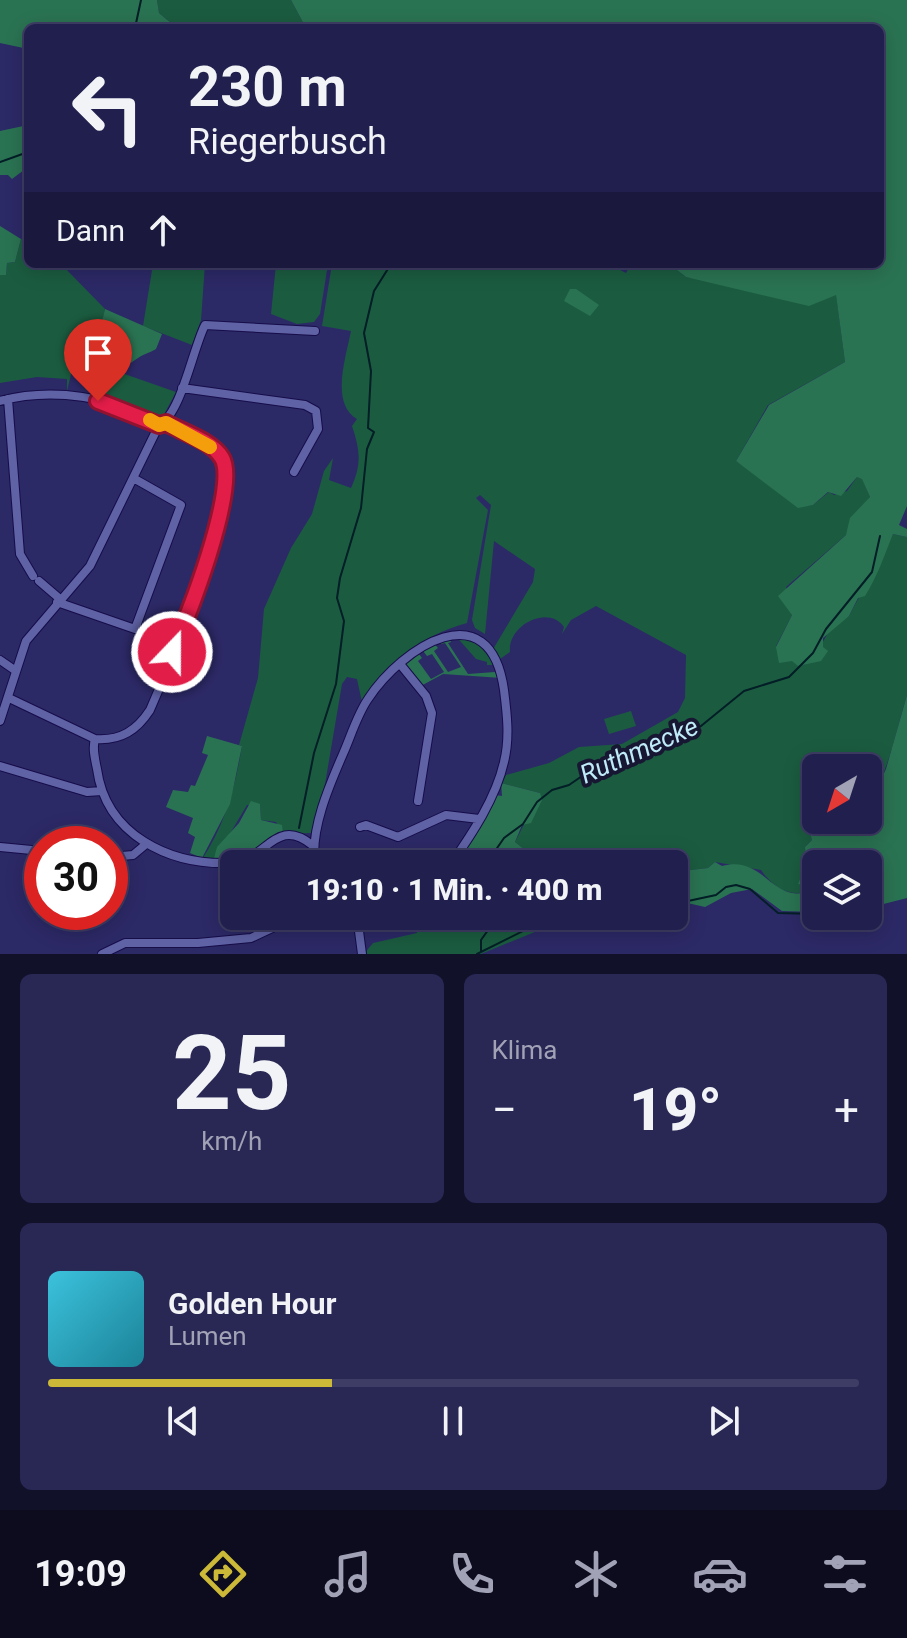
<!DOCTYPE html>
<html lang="de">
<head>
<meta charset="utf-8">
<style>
	body { margin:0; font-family:Roboto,sans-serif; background:#292754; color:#f1f3f6; height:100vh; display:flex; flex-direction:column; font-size:30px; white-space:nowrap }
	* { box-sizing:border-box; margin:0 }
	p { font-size:26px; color:#a2a2b6 }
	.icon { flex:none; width:44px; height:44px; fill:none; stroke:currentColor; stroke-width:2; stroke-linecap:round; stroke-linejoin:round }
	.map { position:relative; height:954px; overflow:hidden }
	.panel { display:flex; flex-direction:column; gap:20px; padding:20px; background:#12112a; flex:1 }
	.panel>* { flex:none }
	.hud { position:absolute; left:24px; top:24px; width:860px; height:244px; border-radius:12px; box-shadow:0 4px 20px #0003,0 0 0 2px #3e3d65; background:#211f4d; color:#f1f3f6; overflow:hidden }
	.needle { width:52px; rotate:219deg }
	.buttons { position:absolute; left:802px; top:754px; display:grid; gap:16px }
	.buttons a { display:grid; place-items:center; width:80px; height:80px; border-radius:12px; background:#211f4d; box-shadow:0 4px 20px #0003,0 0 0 2px #3e3d65; font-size:40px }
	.speed { position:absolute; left:24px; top:826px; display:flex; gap:16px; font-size:40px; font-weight:700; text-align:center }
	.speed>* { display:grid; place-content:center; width:104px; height:104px; border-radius:50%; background:#211f4d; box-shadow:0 4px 20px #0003,0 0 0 2px #3e3d65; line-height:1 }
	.speed .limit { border:12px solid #d22; background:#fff; color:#111 }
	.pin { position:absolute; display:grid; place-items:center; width:68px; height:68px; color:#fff; margin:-82px -34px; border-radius:50% 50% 50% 0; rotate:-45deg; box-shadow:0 0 8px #0007 }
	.pin .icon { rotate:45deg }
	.me { position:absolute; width:88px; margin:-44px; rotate:22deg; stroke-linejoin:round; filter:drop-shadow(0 0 6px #0008) }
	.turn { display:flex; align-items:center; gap:28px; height:168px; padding:0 32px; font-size:36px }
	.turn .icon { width:104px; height:104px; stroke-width:2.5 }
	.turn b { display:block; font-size:56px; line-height:68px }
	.then { display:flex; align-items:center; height:76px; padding:0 32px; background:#0003; gap:16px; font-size:30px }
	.big { font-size:60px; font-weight:800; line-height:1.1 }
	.panel .card { flex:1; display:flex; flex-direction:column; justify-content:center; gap:12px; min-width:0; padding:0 28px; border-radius:12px; background:#292754 }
	.panel .dial { align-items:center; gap:0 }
	.dial b { font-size:104px; line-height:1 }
	.song { display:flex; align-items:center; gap:24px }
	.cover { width:96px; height:96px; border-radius:12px; background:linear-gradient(135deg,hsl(190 70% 55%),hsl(190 70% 35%)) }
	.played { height:8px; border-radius:4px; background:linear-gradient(90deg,#ccb938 35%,#3e3d65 35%) }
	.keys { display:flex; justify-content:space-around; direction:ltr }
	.heat { display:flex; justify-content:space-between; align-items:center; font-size:44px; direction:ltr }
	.panel .tiles { flex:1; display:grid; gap:20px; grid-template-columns:1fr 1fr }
	.card:last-child { grid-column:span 2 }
	.trip { position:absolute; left:220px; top:850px; width:468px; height:80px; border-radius:12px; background:#211f4d; box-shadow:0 4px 20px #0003,0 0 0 2px #3e3d65; font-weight:800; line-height:80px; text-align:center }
	.tabs { display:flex; height:128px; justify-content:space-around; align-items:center; background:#0d0c1f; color:#a2a2b6 }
	.tabs .icon { width:56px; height:56px }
	.tabs .active { color:#ccb938 }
	.tabs b { font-size:36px; color:#f1f3f6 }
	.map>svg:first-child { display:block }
	.green { fill:#1b5c40 }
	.forest { fill:#2a7352 }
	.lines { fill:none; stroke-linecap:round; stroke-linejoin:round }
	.stream { stroke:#031e26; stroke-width:2 }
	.minor-casing { stroke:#160d49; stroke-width:10 }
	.minor { stroke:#5f62a5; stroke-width:8 }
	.route-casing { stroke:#92132f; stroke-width:20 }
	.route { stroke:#e11d48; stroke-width:14 }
	.slow { stroke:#f59e0b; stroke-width:14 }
	.labels { text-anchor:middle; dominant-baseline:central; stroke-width:8; stroke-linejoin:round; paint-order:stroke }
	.water-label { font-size:26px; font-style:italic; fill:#bfeaf8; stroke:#171733 }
</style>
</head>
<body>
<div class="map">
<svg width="907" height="954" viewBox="0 0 907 954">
	<rect width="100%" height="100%" fill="#2c2967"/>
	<path class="green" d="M 157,0 L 291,0 L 306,28 L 177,28 L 159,13 Z
		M 21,239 L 28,242 L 28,264 L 61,264 L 105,309 L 93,363 L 176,392 L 161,420 L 85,389 L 92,363 L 75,358 L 67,391 L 67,379 L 37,377 L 0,383 L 0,275 L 6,275 L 7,263 L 15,262 Z
		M 153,264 L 205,264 L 201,320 L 192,345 L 143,326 Z
		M 276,264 L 328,264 L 320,314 L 314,322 L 297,324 L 271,314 Z
		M 332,264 L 609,264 L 626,273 L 631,264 L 669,264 L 686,277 L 836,294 L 845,362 L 768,405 L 736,461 L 805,506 L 813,505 L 829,492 L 834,495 L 847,491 L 857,477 L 862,478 L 870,497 L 846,535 L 786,587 L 792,615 L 776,646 L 799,666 L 812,662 L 831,627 L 849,616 L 893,534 L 907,537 L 907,695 C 896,730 890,767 871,799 L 868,799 L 868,768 L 816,768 L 816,820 L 842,820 L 817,832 L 810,830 L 812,840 L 805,847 L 806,866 L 800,875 L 815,883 L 814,889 C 793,899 774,889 761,870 L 715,862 L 708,868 L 675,872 L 674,864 L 566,864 L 563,857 L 547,855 L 546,864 L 516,864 L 524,849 L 515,842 L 540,793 L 501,783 L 506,775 L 549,763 L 579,747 L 622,744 L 678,712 L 685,698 L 686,655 L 596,606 L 571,620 L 562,634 L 564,627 C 549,604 507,625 510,652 L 497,661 L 499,665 L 487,665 L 487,662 L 476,659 L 454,634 L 492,651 L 533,582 L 535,569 L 494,541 L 485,634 L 475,628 L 472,620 L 491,505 L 480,495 L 476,498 L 488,510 L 467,623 C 417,637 393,661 362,702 L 357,679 L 347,677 L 342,684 L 324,790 L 311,833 L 283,834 L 276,822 L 261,820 L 260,804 L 247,805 L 213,862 L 201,861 C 225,825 235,788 242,746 L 239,745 L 258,678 L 264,609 L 291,548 L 312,514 L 324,471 L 333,458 L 329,480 L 351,488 C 362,464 360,450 352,426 L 357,419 C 330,403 346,357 351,331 L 322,326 Z
		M 631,711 L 636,726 L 609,734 L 604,719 Z
		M 411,916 L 555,916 L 559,922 L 481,954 L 364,954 L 373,943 L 417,933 Z"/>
	<path class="forest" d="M 0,0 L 157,0 L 159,13 L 177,28 L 28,28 L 28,49 L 0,43 Z
		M 291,0 L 907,0 L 907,506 L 899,525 L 907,529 L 907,537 L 893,534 C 884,556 878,575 865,596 L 858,598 L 849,616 L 823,638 L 823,647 L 828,651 L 821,661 L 798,666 L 792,661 L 779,663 L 776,647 L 792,615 L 778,596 L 846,535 L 850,518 L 870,497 L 862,479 L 857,477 L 841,496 L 828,492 L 813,505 L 798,508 L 736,461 L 769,405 L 845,362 L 836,295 L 809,306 L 686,277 L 669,264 L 880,264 L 880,28 L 306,28 Z
		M 28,125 L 28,167 L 12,179 L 8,175 L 0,175 L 0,131 Z
		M 0,226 L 21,239 L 15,262 L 7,263 L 6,275 L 0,275 Z
		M 570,289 L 576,289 L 599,305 L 590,316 L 564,301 Z
		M 105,309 L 162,334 L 156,349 C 150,353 143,354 138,358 C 115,373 120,374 92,363 Z
		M 448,635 L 451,642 L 448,643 L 468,674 L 495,672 L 502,678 L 443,674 L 419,687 L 400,664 L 416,650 L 422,658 L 418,661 L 431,679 L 444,672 L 432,654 L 427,656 L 420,647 L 431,640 L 438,648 L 434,651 L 448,672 L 461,667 L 445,643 L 441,644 L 437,638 Z
		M 907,695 L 907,898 L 868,908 L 868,864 L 816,864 L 816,912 L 782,911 L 752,889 L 731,893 L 705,907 L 674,900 L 674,872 L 708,868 L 715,862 L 722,866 C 766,854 773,909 814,889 L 811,879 L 804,885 L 798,884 L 806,866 L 805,847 L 812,840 L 809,829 L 817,832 L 842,820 L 868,820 L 868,799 L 872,798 L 886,769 Z
		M 207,736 L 242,746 L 230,804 L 202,858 L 190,853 L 195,837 L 188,833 L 193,818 L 166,807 L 173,790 L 188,792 L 191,785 L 195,786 L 208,755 L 202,753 Z
		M 501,783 L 540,793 L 542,800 L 531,823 L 522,825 L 515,842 L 524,849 L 516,864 L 457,864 L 495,795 L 502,796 Z
		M 251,801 L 260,804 L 261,820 L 282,825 L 283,834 L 253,856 L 213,862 L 217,847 L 239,823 Z"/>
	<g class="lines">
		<path class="stream" d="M 135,28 L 141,0
			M 0,162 L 28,152
			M 299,828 L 314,753 L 336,684 L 344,621 L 337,598 L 340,578 L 361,508 L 367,449 L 374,432 L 368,428 L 371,371 L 364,333 L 374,291 L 391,264
			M 486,864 L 504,838 L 523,824 L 537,802 L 552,790 L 569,785 L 601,763 L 672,730 L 701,726 L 744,691 L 789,677 L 813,653 L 826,629 L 872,572 L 880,536
			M 674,904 L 716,895 L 726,887 L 736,885 L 750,889 L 778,913 L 816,914
			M 868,910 L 877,909
			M 481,951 L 481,940 L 491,926 L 489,916
			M 477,954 L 553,916"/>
		<g class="minor-casing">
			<path id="minor" d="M 182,388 L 305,405 L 316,411 L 318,429 L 294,472
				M 8,399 L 20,554 L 33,576
				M 0,401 C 52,387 114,396 159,425
				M 39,581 L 60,599
				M 57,602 L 135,629 L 181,505 L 135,479
				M 0,660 L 16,671
				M 400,664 L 426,696 L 432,713 L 418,801
				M 9,698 L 95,739 C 92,748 95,759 97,769 C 106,835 169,865 230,863 C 266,862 275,815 312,845
				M 0,721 L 26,641 L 90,566 L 159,425 C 181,415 193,348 205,325 L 315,331
				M 95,739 C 121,741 137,730 150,710 C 168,669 238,500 225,464 C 217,443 184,432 166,423
				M 0,766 L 87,792 L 102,791
				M 360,827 L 366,825 L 398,837 L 446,815 L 479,819
				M 0,847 L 42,851
				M 110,857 L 133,855 L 145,845
				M 315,864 C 310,830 329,786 343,754 C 351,736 357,715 368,699 C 402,647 490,590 504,690 C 507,714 510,738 504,762 C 496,798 472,834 451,864
				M 357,916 L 362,954
				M 102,954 L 125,943 L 198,943 L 251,938 L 298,916"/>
		</g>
		<use href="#minor" class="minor"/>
	</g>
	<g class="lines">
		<g class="route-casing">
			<path id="route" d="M 98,401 L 159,425 L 166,423 C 183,432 212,441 222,458 C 239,486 187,621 172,652"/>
		</g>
		<use href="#route" class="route"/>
		<path class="slow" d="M 150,420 L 159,425 L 166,423 L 210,447"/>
	</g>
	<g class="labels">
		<g class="water-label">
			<text transform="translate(639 750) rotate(-24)">Ruthmecke</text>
		</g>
	</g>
</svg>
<div class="buttons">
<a><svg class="needle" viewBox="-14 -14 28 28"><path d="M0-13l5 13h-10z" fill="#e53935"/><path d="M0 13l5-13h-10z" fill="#a2a2b6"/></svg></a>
<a><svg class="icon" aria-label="layers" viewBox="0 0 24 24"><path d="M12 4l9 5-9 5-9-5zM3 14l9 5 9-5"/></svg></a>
</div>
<div class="speed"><div class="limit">30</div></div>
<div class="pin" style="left:98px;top:401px;background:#d93025"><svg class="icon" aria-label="arrive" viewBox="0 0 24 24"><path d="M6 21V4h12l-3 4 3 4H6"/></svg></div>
<svg class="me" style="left:172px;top:652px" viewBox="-20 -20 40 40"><circle r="17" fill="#e11d48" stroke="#fff" stroke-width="3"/><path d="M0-11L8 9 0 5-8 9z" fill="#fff"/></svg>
<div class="trip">19:10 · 1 Min. · 400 m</div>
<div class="hud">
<div class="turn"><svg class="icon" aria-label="left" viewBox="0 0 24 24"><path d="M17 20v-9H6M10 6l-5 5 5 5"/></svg><div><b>230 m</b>Riegerbusch</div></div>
<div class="then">Dann<svg class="icon" aria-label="ahead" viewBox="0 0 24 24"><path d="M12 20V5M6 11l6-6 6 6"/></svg></div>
</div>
</div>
<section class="panel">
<div class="tiles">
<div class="card dial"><b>25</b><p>km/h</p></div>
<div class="card"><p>Klima</p>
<div class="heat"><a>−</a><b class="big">19°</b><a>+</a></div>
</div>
<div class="card">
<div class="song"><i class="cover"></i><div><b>Golden Hour</b><p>Lumen</p></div></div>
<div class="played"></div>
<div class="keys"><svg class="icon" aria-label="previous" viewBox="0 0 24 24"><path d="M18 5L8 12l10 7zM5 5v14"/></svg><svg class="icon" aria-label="pause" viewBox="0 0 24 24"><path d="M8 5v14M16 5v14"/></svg><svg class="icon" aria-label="next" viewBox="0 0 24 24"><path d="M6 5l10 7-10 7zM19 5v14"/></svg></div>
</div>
</div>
</section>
<nav class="tabs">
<b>19:09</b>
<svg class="icon active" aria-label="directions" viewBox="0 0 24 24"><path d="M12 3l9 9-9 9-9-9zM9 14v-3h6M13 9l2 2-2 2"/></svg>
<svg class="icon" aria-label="music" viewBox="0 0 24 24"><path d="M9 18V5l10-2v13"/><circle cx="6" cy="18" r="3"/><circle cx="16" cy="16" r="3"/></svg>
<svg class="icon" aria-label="phone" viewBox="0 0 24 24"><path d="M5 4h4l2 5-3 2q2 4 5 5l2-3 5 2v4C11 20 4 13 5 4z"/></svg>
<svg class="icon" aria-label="climate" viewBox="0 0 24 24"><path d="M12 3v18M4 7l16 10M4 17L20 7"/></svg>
<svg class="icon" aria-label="car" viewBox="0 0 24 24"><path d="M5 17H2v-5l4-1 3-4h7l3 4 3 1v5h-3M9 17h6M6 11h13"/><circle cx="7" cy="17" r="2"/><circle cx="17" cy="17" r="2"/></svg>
<svg class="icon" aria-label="filters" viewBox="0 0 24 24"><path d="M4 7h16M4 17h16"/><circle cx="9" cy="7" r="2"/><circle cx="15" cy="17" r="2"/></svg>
</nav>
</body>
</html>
